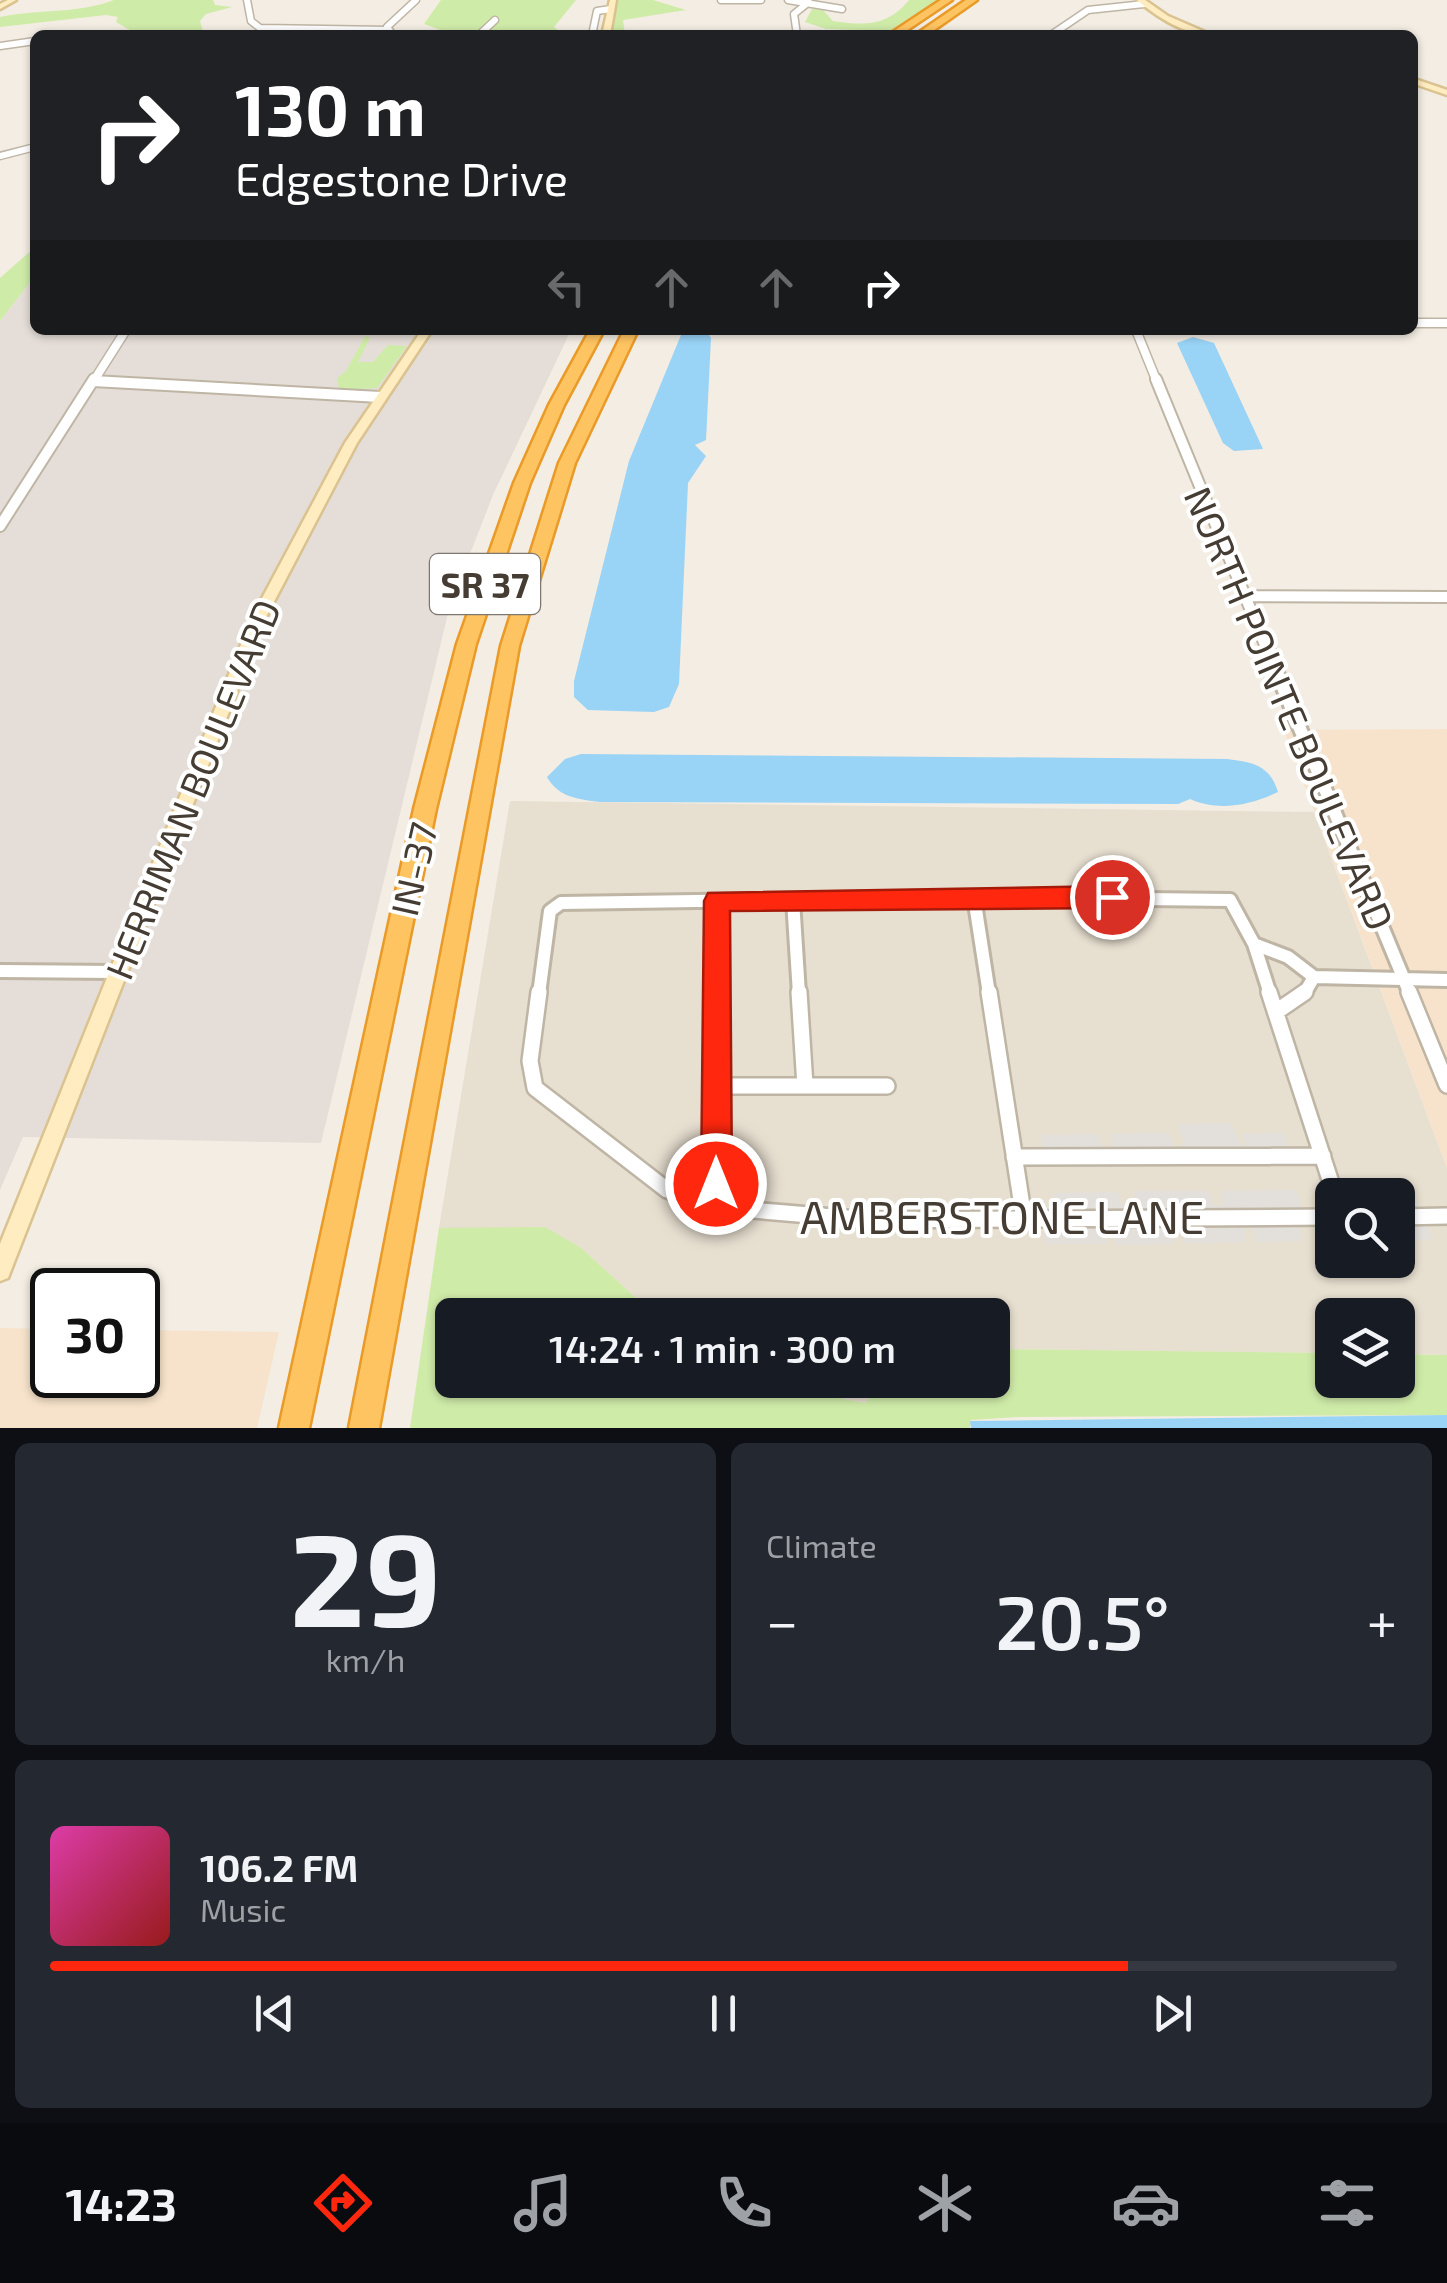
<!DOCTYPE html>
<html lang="en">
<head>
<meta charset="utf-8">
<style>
	body { margin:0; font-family:"Exo 2",sans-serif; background:#242831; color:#f1f3f6; height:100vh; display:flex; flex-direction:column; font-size:38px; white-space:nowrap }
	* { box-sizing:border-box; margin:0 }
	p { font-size:32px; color:#9ea1a6 }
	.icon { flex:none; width:55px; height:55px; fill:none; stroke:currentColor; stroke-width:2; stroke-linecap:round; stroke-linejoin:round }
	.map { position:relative; height:1428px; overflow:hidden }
	.panel { display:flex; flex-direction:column; gap:15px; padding:15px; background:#0d0f14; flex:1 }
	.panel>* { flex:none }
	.guide { position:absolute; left:30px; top:30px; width:1388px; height:305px; border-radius:15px; box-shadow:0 2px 8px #0004; background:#202124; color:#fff; overflow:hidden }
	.fabs { position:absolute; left:1315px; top:1178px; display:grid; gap:20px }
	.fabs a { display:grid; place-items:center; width:100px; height:100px; border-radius:15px; background:#171b24; box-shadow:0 2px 8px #0004; font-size:50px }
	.speed { position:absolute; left:30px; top:1268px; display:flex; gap:20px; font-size:50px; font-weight:700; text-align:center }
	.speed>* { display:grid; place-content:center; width:130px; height:130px; border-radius:50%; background:#171b24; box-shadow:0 2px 8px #0004; line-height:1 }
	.speed .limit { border:5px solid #111; border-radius:15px; background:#fff; color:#111 }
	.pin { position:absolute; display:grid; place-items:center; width:85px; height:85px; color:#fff; margin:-42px; border:5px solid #fff; border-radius:50%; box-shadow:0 2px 10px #0007 }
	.me { position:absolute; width:110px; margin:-55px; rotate:0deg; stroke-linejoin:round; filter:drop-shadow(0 0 8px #0008) }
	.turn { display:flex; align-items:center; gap:35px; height:210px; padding:0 40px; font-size:45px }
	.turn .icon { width:130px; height:130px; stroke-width:2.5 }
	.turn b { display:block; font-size:70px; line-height:85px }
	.lanes { display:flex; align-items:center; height:95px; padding:0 40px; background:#0003; justify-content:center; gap:50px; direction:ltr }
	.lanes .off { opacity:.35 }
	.big { font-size:75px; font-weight:600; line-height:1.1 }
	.panel .widget { flex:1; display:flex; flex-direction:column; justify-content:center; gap:15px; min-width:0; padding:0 35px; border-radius:15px; background:#242831 }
	.panel .dial { align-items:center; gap:0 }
	.dial b { font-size:130px; line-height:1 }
	.song { display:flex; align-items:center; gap:30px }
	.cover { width:120px; height:120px; border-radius:15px; background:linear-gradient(135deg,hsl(320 70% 55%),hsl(0 70% 35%)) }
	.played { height:10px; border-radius:5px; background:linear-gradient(90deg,#ff280e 80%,#363941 80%) }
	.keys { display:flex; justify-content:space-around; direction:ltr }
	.heat { display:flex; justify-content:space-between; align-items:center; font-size:55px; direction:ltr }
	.panel .tiles { flex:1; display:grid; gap:15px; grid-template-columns:1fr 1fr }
	.widget:last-child { grid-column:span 2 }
	.trip { position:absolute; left:435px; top:1298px; width:575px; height:100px; border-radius:15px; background:#171b24; box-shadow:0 2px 8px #0004; font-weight:600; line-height:100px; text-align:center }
	.tabs { display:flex; height:160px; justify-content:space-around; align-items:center; background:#090b0e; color:#9ea1a6 }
	.tabs .icon { width:70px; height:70px }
	.tabs .on { color:#ff280e }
	.tabs b { font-size:45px; color:#f1f3f6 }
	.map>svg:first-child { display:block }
	.residential { fill:#e7dfd0; fill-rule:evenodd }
	.commercial { fill:#f7e3cb }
	.industrial { fill:#e5ded8 }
	.green { fill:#cfeba8 }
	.parking { fill:#e3e0dc }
	.water { fill:#99d3f5 }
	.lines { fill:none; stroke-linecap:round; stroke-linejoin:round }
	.street-far4-casing { stroke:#bfb5a5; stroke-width:9 }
	.street-far3-casing { stroke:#bfb5a5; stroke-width:11 }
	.street-far2-casing { stroke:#bfb5a5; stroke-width:14 }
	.street-far1-casing { stroke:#bfb5a5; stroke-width:18 }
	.street-casing { stroke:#bfb5a5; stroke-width:20 }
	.secondary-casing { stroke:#dac390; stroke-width:5 }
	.highway-casing { stroke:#e99a27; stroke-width:5 }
	.street-far4 { stroke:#fff; stroke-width:6 }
	.street-far3 { stroke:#fff; stroke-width:8 }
	.street-far2 { stroke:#fff; stroke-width:10 }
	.street-far1 { stroke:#fff; stroke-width:12 }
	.street { stroke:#fff; stroke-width:15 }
	.secondary { fill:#ffedc1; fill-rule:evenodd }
	.highway { fill:#ffc462; fill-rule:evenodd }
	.route { fill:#ff280e; stroke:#a61a09; stroke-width:2.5 }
	.labels { text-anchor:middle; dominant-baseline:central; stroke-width:8; stroke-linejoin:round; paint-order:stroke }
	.shield { fill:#fff; stroke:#7d7770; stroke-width:2.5 }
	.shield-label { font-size:35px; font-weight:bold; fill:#453d33 }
	.street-label { font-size:38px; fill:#453d33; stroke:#fff }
	.near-street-label { font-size:45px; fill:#453d33; stroke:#fff }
</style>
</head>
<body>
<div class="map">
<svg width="1447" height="1428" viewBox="0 0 1447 1428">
	<rect width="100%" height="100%" fill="#f3ede3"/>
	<path class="residential" d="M 510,801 L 1314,812 L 1447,1168 L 1447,1355 L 1398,1354 L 1398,1315 L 1332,1315 L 1332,1353 L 993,1349 L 992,1315 L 655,1315 L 580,1247 L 545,1228 L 439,1228 ZM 1332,1195 L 1398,1195 L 1398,1260 L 1332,1260 Z
		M 745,1380 L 883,1380 L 865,1403 Z"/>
	<path class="commercial" d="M 1447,729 L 1447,1168 L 1284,730 Z
		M 0,1328 L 52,1329 L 52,1375 L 138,1375 L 138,1330 L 279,1332 L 257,1428 L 0,1428 Z"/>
	<path class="industrial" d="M 35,276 L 35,330 L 571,330 L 493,495 L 450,605 L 321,1143 L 23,1137 L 0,1190 L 0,321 Z"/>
	<path class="green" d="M 114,0 L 213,0 L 215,5 L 232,7 L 206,14 L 200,21 L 204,35 L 138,35 L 116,22 L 118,17 L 106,15 L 0,27 L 0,17 C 37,9 78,14 114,0 Z
		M 441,0 L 576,0 L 554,27 L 564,35 L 454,35 L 424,24 Z
		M 617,0 L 653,0 L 686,10 L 623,20 L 625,35 L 610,35 Z
		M 909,0 L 938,0 L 883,35 L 854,35 L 859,30 L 826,29 L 805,22 L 812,9 L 823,10 L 833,21 C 865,26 888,26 909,0 Z
		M 35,247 L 35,276 L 0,321 L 0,278 Z
		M 365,336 L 370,338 L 358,362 L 373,362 L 388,345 L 407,346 L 377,388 L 339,390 L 337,378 L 346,371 Z
		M 545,1227 L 580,1247 L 655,1315 L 452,1315 L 452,1380 L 745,1380 L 865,1403 L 883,1380 L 992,1380 L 993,1349 L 1332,1353 L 1332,1380 L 1398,1380 L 1398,1354 L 1447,1355 L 1447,1415 L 1020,1417 L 971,1420 L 970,1428 L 410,1428 L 439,1228 Z"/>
	<path class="parking" d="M 1231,1123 L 1241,1146 L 1246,1144 L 1242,1134 L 1284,1133 L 1292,1157 L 1044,1157 L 1040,1135 L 1098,1134 L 1101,1146 L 1113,1148 L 1112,1134 L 1169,1133 L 1173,1145 L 1179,1147 L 1184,1143 L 1178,1124 Z
		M 1412,1188 L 1433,1240 L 1398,1241 L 1398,1195 L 1363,1195 L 1361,1189 Z
		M 1296,1190 L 1307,1227 L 1299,1228 L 1302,1241 L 1257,1242 L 1253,1230 L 1245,1227 L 1245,1242 L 1185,1243 L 1183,1231 L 1175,1226 L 1171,1232 L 1174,1244 L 1116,1245 L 1108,1228 L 1106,1244 L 1046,1244 L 1040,1207 L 1054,1207 L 1053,1193 L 1118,1192 L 1122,1206 L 1135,1208 L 1134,1191 L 1209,1191 L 1212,1204 L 1224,1207 L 1222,1191 Z"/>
	<path class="water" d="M 692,330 L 707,332 L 711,338 L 706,440 L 695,445 L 706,456 L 688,483 L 679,684 L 669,707 L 654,712 L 588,710 L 574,697 L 574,681 L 629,461 L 681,335 Z
		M 1193,337 L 1214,343 L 1263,449 L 1234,451 L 1223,443 L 1177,343 Z
		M 581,754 L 1227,759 C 1252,762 1270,765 1278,792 C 1251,805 1219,812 1190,799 L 1178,804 L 600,802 C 578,799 559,798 547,777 L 565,759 Z
		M 1447,1415 L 1447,1428 L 971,1428 L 970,1421 Z"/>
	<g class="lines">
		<g class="street-far4-casing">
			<path id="street-far4" d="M 247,0 L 251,21 L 260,28 L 387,30
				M 721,0 L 761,0
				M 788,0 L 842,9
				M 393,35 L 387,27 L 416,0
				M 479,35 L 495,20
				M 592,35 L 597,11 L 611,9
				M 670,35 L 701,35
				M 797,35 L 794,14 L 809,2
				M 1051,35 L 1088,10 L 1144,4
				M 0,46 L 35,41
				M 0,156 L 35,147"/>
		</g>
		<g class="street-far3-casing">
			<path id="street-far3" d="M 1412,323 L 1447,323
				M 1136,330 L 1157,382
				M 93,381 L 104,382
				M 93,382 L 126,330"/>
		</g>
		<g class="street-far2-casing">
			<path id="street-far2" d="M 1156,379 L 1268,652
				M 93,381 L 380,397
				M 0,526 L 94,379
				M 1243,596 L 1447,597"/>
		</g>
		<g class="street-far1-casing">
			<path id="street-far1" d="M 1267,649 L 1410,994
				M 974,897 L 989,994
				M 793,900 L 799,994
				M 1254,944 L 1288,957 L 1314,977 L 1447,980
				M 0,971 L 117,972
				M 539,994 L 550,911 L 561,903 L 974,897 L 1230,900 L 1254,944 L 1270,994
				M 717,994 L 717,901
				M 1304,994 L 1314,977"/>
		</g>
		<g class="street-casing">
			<path id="street" d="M 539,992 L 530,1061 L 535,1088 L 667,1190 L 716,1207 L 869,1220 L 1332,1217
				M 989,992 L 1024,1219
				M 1269,992 L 1335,1195
				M 1409,992 L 1447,1085
				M 1276,1012 L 1305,992
				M 716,1086 L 805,1086 L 799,992
				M 805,1086 L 887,1086
				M 1014,1157 L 1323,1156
				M 716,1207 L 717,992
				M 1398,1217 L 1447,1216"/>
		</g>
		<g class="secondary-casing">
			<path id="secondary" d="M 8,0 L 16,0 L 0,9 L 0,4 Z
				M 610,0 L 616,0 L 610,35 L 602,35 Z
				M 1137,0 L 1145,0 L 1168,16 L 1212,35 C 1185,35 1157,17 1137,0 Z
				M 1412,78 L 1447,90 L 1447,95 L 1412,83 Z
				M 422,330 L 432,330 L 357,443 L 266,617 L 11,1270 L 8,1278 L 0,1281 L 0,1244 L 252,617 L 345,443 Z"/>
		</g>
		<g class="highway-casing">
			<path id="highway" d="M 941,0 L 952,0 L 900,35 L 888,35 Z
				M 966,0 L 977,0 L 927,35 L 915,35 Z
				M 590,330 L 604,330 L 564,405 L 530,483 L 476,644 L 436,809 L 309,1428 L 279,1428 L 414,809 L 457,644 L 514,483 L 549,405 Z
				M 624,330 L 638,330 L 575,463 L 519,646 L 379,1428 L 349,1428 L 501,646 L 559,463 Z"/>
		</g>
		<use href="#street-far4" class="street-far4"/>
		<use href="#street-far3" class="street-far3"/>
		<use href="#street-far2" class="street-far2"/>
		<use href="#street-far1" class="street-far1"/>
		<use href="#street" class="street"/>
		<use href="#secondary" class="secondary"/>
		<use href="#highway" class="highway"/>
	</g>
	<path class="route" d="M 1112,886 L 1125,897 L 1112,908 L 730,911 L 732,1184 L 727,1195 L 716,1199 L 706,1195 L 701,1184 L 704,901 L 708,893 Z"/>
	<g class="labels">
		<rect class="shield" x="430" y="554" width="110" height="60" rx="8"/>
		<g class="shield-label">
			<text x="485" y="584">SR 37</text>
		</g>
		<g class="street-label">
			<text transform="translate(1290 708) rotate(67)">NORTH POINTE BOULEVARD</text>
			<text transform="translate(192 789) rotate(-68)">HERRIMAN BOULEVARD</text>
			<text transform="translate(413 869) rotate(-77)">IN-37</text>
		</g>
		<g class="near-street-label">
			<text x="1002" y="1216">AMBERSTONE LANE</text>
		</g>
	</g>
</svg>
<div class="fabs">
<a><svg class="icon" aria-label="search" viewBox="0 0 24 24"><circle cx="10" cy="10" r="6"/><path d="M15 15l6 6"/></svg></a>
<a><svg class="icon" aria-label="layers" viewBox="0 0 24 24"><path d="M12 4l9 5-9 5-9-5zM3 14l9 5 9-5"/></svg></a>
</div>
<div class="speed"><div class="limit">30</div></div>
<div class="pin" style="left:1112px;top:897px;background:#d93025"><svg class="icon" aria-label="arrive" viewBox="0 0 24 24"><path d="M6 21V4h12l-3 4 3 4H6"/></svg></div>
<svg class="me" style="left:716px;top:1184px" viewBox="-20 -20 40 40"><circle r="17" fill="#ff280e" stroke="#fff" stroke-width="3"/><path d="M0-11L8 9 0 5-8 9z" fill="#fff"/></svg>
<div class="trip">14:24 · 1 min · 300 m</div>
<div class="guide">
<div class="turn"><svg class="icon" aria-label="right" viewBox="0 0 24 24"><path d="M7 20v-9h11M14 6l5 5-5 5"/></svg><div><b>130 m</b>Edgestone Drive</div></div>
<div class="lanes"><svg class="icon off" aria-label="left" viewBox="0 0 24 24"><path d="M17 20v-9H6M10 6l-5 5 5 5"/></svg><svg class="icon off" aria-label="ahead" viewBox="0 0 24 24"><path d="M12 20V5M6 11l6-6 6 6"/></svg><svg class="icon off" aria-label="ahead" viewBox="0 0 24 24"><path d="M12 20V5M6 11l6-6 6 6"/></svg><svg class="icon" aria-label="right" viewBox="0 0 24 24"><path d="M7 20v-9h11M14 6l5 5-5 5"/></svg></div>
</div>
</div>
<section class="panel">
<div class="tiles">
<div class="widget dial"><b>29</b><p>km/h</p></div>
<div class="widget"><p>Climate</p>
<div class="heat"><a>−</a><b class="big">20.5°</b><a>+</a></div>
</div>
<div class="widget">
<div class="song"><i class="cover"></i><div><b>106.2 FM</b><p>Music</p></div></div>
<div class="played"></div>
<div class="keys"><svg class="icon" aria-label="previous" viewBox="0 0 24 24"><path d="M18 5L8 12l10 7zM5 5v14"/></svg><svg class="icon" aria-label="pause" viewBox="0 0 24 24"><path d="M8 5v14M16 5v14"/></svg><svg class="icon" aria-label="next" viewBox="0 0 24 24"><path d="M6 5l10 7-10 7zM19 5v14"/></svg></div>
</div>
</div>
</section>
<nav class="tabs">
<b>14:23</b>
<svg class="icon on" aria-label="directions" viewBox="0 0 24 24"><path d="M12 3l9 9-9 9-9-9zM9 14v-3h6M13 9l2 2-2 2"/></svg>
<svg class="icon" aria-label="music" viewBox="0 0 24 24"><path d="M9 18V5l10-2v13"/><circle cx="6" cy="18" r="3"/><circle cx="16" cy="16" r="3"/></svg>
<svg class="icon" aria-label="phone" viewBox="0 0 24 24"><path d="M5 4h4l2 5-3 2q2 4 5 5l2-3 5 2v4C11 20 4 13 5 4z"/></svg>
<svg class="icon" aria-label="climate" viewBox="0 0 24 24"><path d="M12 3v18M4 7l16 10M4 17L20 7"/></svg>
<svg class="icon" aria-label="car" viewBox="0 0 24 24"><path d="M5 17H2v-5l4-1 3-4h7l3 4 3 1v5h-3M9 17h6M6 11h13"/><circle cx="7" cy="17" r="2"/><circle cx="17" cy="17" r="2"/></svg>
<svg class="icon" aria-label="filters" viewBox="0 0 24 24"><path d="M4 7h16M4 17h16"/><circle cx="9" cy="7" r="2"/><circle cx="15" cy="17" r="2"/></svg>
</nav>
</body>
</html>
